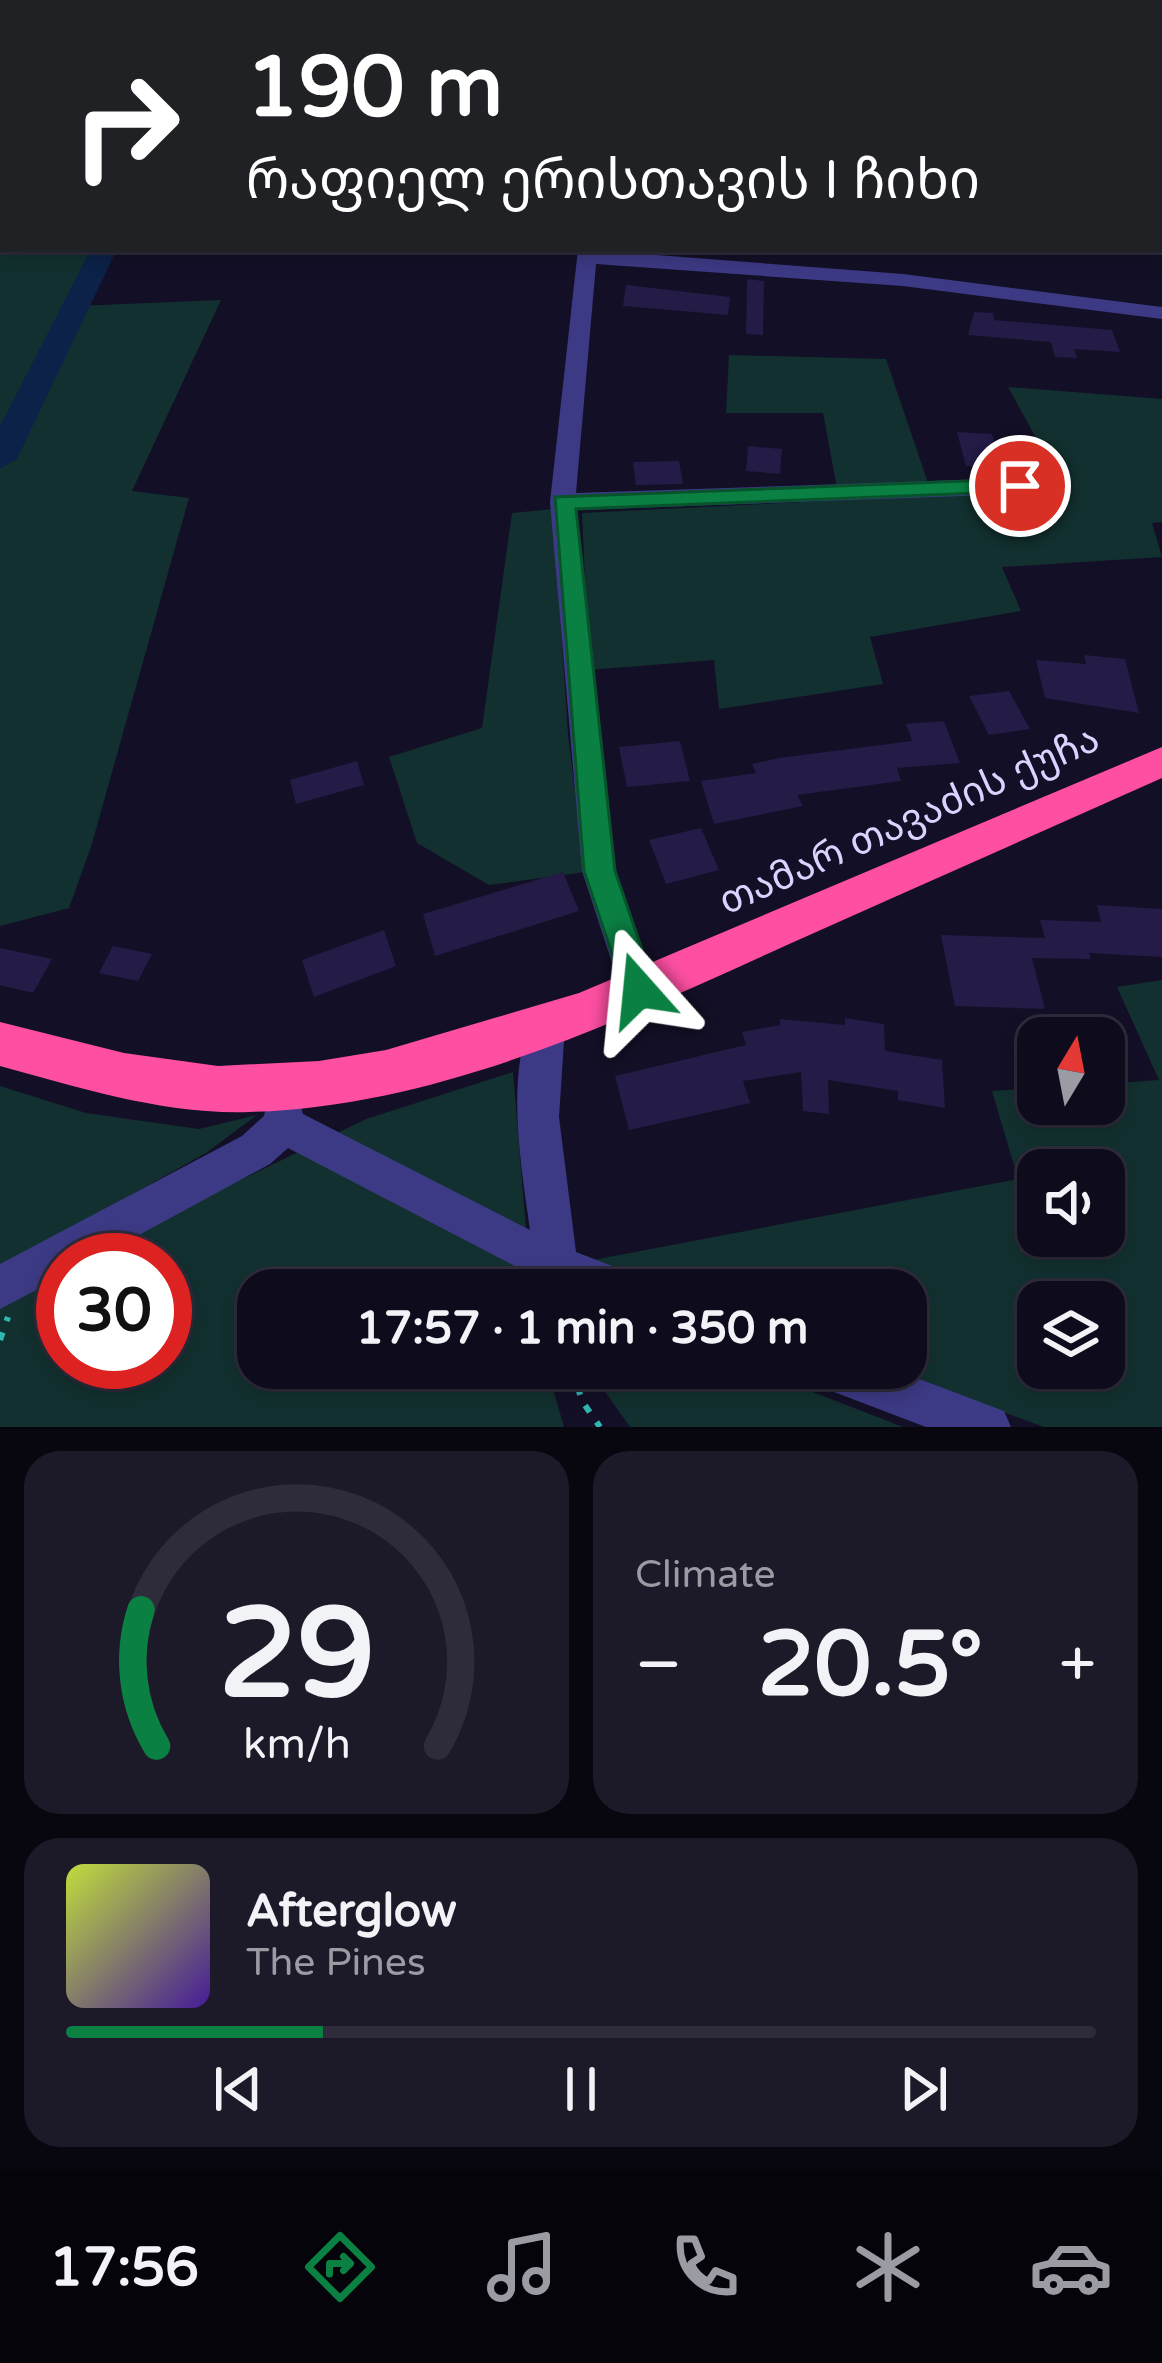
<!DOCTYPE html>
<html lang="en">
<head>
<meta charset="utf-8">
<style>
	body { margin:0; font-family:"Varela Round","Noto Sans Georgian",sans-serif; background:#1c1929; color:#f1f3f6; height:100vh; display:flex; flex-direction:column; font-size:45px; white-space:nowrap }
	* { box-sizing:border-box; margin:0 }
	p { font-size:39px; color:#9b9ba3 }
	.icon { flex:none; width:66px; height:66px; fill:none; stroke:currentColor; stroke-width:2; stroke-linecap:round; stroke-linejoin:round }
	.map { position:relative; height:1427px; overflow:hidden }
	.panel { display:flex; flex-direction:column; gap:24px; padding:24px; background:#08060f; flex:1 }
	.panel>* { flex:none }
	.top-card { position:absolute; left:0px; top:0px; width:1164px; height:252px; box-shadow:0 6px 18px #0003,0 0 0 3px #2e2b3b; background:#202124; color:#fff; overflow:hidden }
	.needle { width:78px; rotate:10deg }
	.fabs { position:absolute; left:1017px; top:1017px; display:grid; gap:24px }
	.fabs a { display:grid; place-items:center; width:108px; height:108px; border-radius:24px; background:#0e0b1c; box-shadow:0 6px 18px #0003,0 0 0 3px #2e2b3b; font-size:60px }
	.speed { position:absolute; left:36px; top:1233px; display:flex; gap:24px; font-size:60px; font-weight:700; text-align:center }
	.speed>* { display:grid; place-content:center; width:156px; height:156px; border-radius:50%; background:#0e0b1c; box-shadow:0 6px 18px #0003,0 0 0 3px #2e2b3b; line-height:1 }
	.speed .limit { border:18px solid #d22; background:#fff; color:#111 }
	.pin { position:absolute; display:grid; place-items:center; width:102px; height:102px; color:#fff; margin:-51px; border:6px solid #fff; border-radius:50%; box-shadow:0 3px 12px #0007 }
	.me { position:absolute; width:132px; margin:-66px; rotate:342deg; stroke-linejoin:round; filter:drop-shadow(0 0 9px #0008) }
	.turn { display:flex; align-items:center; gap:42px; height:252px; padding:0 48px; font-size:54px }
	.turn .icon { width:156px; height:156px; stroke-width:2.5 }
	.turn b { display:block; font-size:84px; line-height:102px }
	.big { font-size:90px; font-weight:700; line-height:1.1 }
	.panel .card { flex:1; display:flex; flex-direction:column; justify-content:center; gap:18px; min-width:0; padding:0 42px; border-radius:36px; background:#1c1929 }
	.panel .dial { align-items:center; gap:0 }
	.dial svg { height:312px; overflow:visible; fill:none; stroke:#2e2b3b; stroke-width:7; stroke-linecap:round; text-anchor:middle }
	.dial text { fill:#f1f3f6; stroke:none }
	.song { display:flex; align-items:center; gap:36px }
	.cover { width:144px; height:144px; border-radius:18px; background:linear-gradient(135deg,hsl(70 70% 55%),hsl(260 70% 35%)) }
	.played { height:12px; border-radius:6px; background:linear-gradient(90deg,#0b8043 25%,#2e2b3b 25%) }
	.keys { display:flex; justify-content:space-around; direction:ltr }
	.heat { display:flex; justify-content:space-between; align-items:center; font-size:66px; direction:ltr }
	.panel .tiles { flex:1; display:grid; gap:24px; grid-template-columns:1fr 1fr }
	.card:last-child { grid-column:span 2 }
	.trip { position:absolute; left:237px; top:1269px; width:690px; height:120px; border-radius:36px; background:#0e0b1c; box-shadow:0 6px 18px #0003,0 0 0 3px #2e2b3b; font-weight:700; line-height:120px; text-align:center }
	.dock { display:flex; height:192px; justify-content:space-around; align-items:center; background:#06040b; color:#9b9ba3 }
	.dock .icon { width:84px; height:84px }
	.dock .selected { color:#0b8043 }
	.dock b { font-size:54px; color:#f1f3f6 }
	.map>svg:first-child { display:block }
	.green { fill:#12302f; fill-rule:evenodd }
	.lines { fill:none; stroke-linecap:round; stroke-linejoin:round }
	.river { fill:#0c2248; fill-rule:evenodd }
	.building { fill:#241b47 }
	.path { stroke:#2fb8b0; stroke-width:6; stroke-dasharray:8 12; stroke-linecap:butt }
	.minor { fill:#3d3a85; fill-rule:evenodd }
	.highway { fill:#ff4fa3; fill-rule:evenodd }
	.route { fill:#0b8043; stroke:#07532c; stroke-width:3 }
	.labels { text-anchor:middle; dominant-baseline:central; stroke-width:12; stroke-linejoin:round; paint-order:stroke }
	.near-street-label { font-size:39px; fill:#d9d4ff; stroke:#130f26 }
</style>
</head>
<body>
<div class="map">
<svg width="1162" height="1427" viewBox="0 0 1162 1427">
	<rect width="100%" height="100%" fill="#130f26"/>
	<path class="green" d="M 0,242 L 3,249 L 100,256 L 77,306 L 221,300 L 132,491 L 189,498 L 91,847 L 69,908 L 0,926 Z
		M 729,355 L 886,359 L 928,483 L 837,488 L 823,413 L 726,413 Z
		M 1008,387 L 1162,399 L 1162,522 L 1152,523 L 1162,557 L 1002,567 L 1021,611 L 870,637 L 883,684 L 719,709 L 714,660 L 589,670 L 582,513 L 1064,489 Z
		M 553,509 L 568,734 L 585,872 L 489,885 L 417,843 L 389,757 L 482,728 L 512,513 Z
		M 1162,980 L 1162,1427 L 1044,1427 L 881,1368 L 906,1368 L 906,1290 L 667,1290 L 588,1261 L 1018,1179 L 992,1091 L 1038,1088 L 1038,1104 L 1104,1104 L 1104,1084 L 1159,1080 L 1117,987 ZM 1038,1170 L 1104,1170 L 1104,1236 L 1038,1236 ZM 1038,1302 L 1104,1302 L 1104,1368 L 1038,1368 Z
		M 513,1072 L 531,1290 L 258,1290 L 258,1368 L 547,1368 L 564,1427 L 0,1427 L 0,1297 L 63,1266 L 63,1362 L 165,1362 L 165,1260 L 76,1260 L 366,1119 Z
		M 0,1086 L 86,1113 L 199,1129 L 257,1115 L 206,1153 L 0,1268 Z
		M 599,1368 L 751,1368 L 903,1427 L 630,1427 L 601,1386 Z"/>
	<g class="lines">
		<path class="river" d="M 91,249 L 117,249 L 17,459 L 0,469 L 0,426 Z"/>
	</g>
	<path class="building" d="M 747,279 L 764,281 L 763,335 L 746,334 Z
		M 626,285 L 730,297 L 728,315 L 623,306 Z
		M 974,312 L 993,313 L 994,320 L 1112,330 L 1120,352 L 1074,349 L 1077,358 L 1055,357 L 1051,342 L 968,335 Z
		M 957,432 L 992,434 L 1002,468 L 966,466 Z
		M 748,446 L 782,449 L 780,474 L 746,471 Z
		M 679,461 L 683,484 L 636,485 L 633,462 Z
		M 1084,655 L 1125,659 L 1139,713 L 1045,698 L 1036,660 L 1086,664 Z
		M 1009,691 L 1030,729 L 989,735 L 969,696 Z
		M 944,721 L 960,763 L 897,768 L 901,781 L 797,795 L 803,806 L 714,824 L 701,781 L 756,773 L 752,764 L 779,758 L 912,741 L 906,724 Z
		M 680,741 L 690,781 L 627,787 L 619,747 Z
		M 357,761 L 364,785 L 296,804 L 290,780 Z
		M 701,828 L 719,870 L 666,884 L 649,840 Z
		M 563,872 L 579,911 L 435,956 L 423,914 Z
		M 1097,905 L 1162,909 L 1162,957 L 1089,953 L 1091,959 L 1032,958 L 1045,1009 L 955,1006 L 941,935 L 1045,938 L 1040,920 L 1101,922 Z
		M 384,930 L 396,966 L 314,997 L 302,960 Z
		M 113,946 L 152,954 L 138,981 L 99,973 Z
		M 0,948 L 52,959 L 33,993 L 0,985 Z
		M 845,1018 L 884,1024 L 885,1051 L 942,1060 L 945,1108 L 898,1100 L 898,1091 L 828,1080 L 829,1114 L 803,1111 L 801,1072 L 743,1081 L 750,1103 L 629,1130 L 615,1076 L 746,1045 L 742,1032 L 780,1025 L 780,1019 L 845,1025 Z"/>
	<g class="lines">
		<path class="path" d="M 0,1340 L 8,1317
			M 572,1368 L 582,1401 L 600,1427"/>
		<path class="minor" d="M 990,0 L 1004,0 L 1004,3 L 990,3 Z
			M 0,33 L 3,33 L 3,42 L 0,42 Z
			M 0,109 L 3,110 L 3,120 L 0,119 Z
			M 1161,202 L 1162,202 L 1162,214 L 1161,214 Z
			M 578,249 L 903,274 L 1162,307 L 1162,319 L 903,286 L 596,264 L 576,493 L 1020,478 L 1032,486 L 1020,494 L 576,510 L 616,871 L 657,990 L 652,1002 L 639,1007 L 626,1002 L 621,990 L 582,871 L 550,502 Z
			M 546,1008 L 559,1013 L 565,1026 L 559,1117 L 576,1252 L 635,1275 L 642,1290 L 557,1288 L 288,1148 L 270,1164 L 93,1260 L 63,1260 L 63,1276 L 0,1309 L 0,1264 L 242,1136 L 264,1116 L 269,1092 L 283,1087 L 297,1092 L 303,1114 L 530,1230 C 521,1164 505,1077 533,1013 Z
			M 806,1368 L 890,1368 L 1004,1411 L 1011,1427 L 926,1427 L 813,1384 Z"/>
		<path class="highway" d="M 1162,747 L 1162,778 C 1037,834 912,889 787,945 C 617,1022 440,1106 250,1112 C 165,1115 81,1088 0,1066 L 0,1022 L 124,1053 L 218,1066 L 319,1061 L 386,1050 L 579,993 Z"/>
	</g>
	<path class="route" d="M 1020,479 L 1028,481 L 1028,491 L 576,509 L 615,871 L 656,990 L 651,1001 L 639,1005 L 628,1001 L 584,871 L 555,497 Z"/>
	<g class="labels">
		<g class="near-street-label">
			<text transform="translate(909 820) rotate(-24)">თამარ თავაძის ქუჩა</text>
		</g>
	</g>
</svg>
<div class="fabs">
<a><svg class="needle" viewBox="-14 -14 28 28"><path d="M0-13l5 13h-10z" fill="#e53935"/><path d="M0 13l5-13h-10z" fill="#9b9ba3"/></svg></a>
<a><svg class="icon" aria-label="sound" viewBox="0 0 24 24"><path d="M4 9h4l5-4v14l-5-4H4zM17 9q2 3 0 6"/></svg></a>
<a><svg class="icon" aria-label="layers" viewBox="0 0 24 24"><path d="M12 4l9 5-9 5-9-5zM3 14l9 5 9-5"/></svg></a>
</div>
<div class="speed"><div class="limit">30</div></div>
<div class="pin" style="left:1020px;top:486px;background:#d93025"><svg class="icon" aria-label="arrive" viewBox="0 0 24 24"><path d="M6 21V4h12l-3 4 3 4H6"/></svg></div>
<svg class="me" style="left:639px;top:990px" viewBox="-20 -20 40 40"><path d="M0-17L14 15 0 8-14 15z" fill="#0b8043" stroke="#fff" stroke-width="4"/></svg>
<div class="trip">17:57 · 1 min · 350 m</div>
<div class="top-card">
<div class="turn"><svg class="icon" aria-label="right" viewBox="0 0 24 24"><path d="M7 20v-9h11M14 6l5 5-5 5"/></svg><div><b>190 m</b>რაფიელ ერისთავის I ჩიხი</div></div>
</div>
</div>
<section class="panel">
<div class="tiles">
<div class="card dial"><svg viewBox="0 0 100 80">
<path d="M14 69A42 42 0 1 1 86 69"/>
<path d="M14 69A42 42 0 0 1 10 34" stroke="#0b8043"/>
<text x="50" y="56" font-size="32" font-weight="700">29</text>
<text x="50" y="72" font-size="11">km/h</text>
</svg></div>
<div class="card"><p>Climate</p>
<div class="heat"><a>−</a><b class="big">20.5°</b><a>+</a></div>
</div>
<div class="card">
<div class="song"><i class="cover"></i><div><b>Afterglow</b><p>The Pines</p></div></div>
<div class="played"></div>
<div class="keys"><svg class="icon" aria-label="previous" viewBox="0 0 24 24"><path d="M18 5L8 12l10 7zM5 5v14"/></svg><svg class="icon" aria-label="pause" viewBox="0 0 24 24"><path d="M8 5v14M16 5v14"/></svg><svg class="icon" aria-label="next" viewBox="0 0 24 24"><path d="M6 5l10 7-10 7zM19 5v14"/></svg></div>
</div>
</div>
</section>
<nav class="dock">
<b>17:56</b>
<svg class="icon selected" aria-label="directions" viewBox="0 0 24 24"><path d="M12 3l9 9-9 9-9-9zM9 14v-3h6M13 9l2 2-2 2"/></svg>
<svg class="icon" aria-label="music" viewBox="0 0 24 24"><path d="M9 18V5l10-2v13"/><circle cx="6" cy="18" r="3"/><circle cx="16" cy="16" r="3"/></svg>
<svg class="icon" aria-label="phone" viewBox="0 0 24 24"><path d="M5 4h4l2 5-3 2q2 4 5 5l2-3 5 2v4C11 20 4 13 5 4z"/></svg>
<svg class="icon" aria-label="climate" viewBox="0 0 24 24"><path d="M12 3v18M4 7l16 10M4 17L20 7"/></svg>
<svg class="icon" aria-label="car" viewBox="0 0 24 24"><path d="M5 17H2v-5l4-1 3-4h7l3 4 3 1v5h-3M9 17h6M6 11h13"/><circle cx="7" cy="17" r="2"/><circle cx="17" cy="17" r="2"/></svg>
</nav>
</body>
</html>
